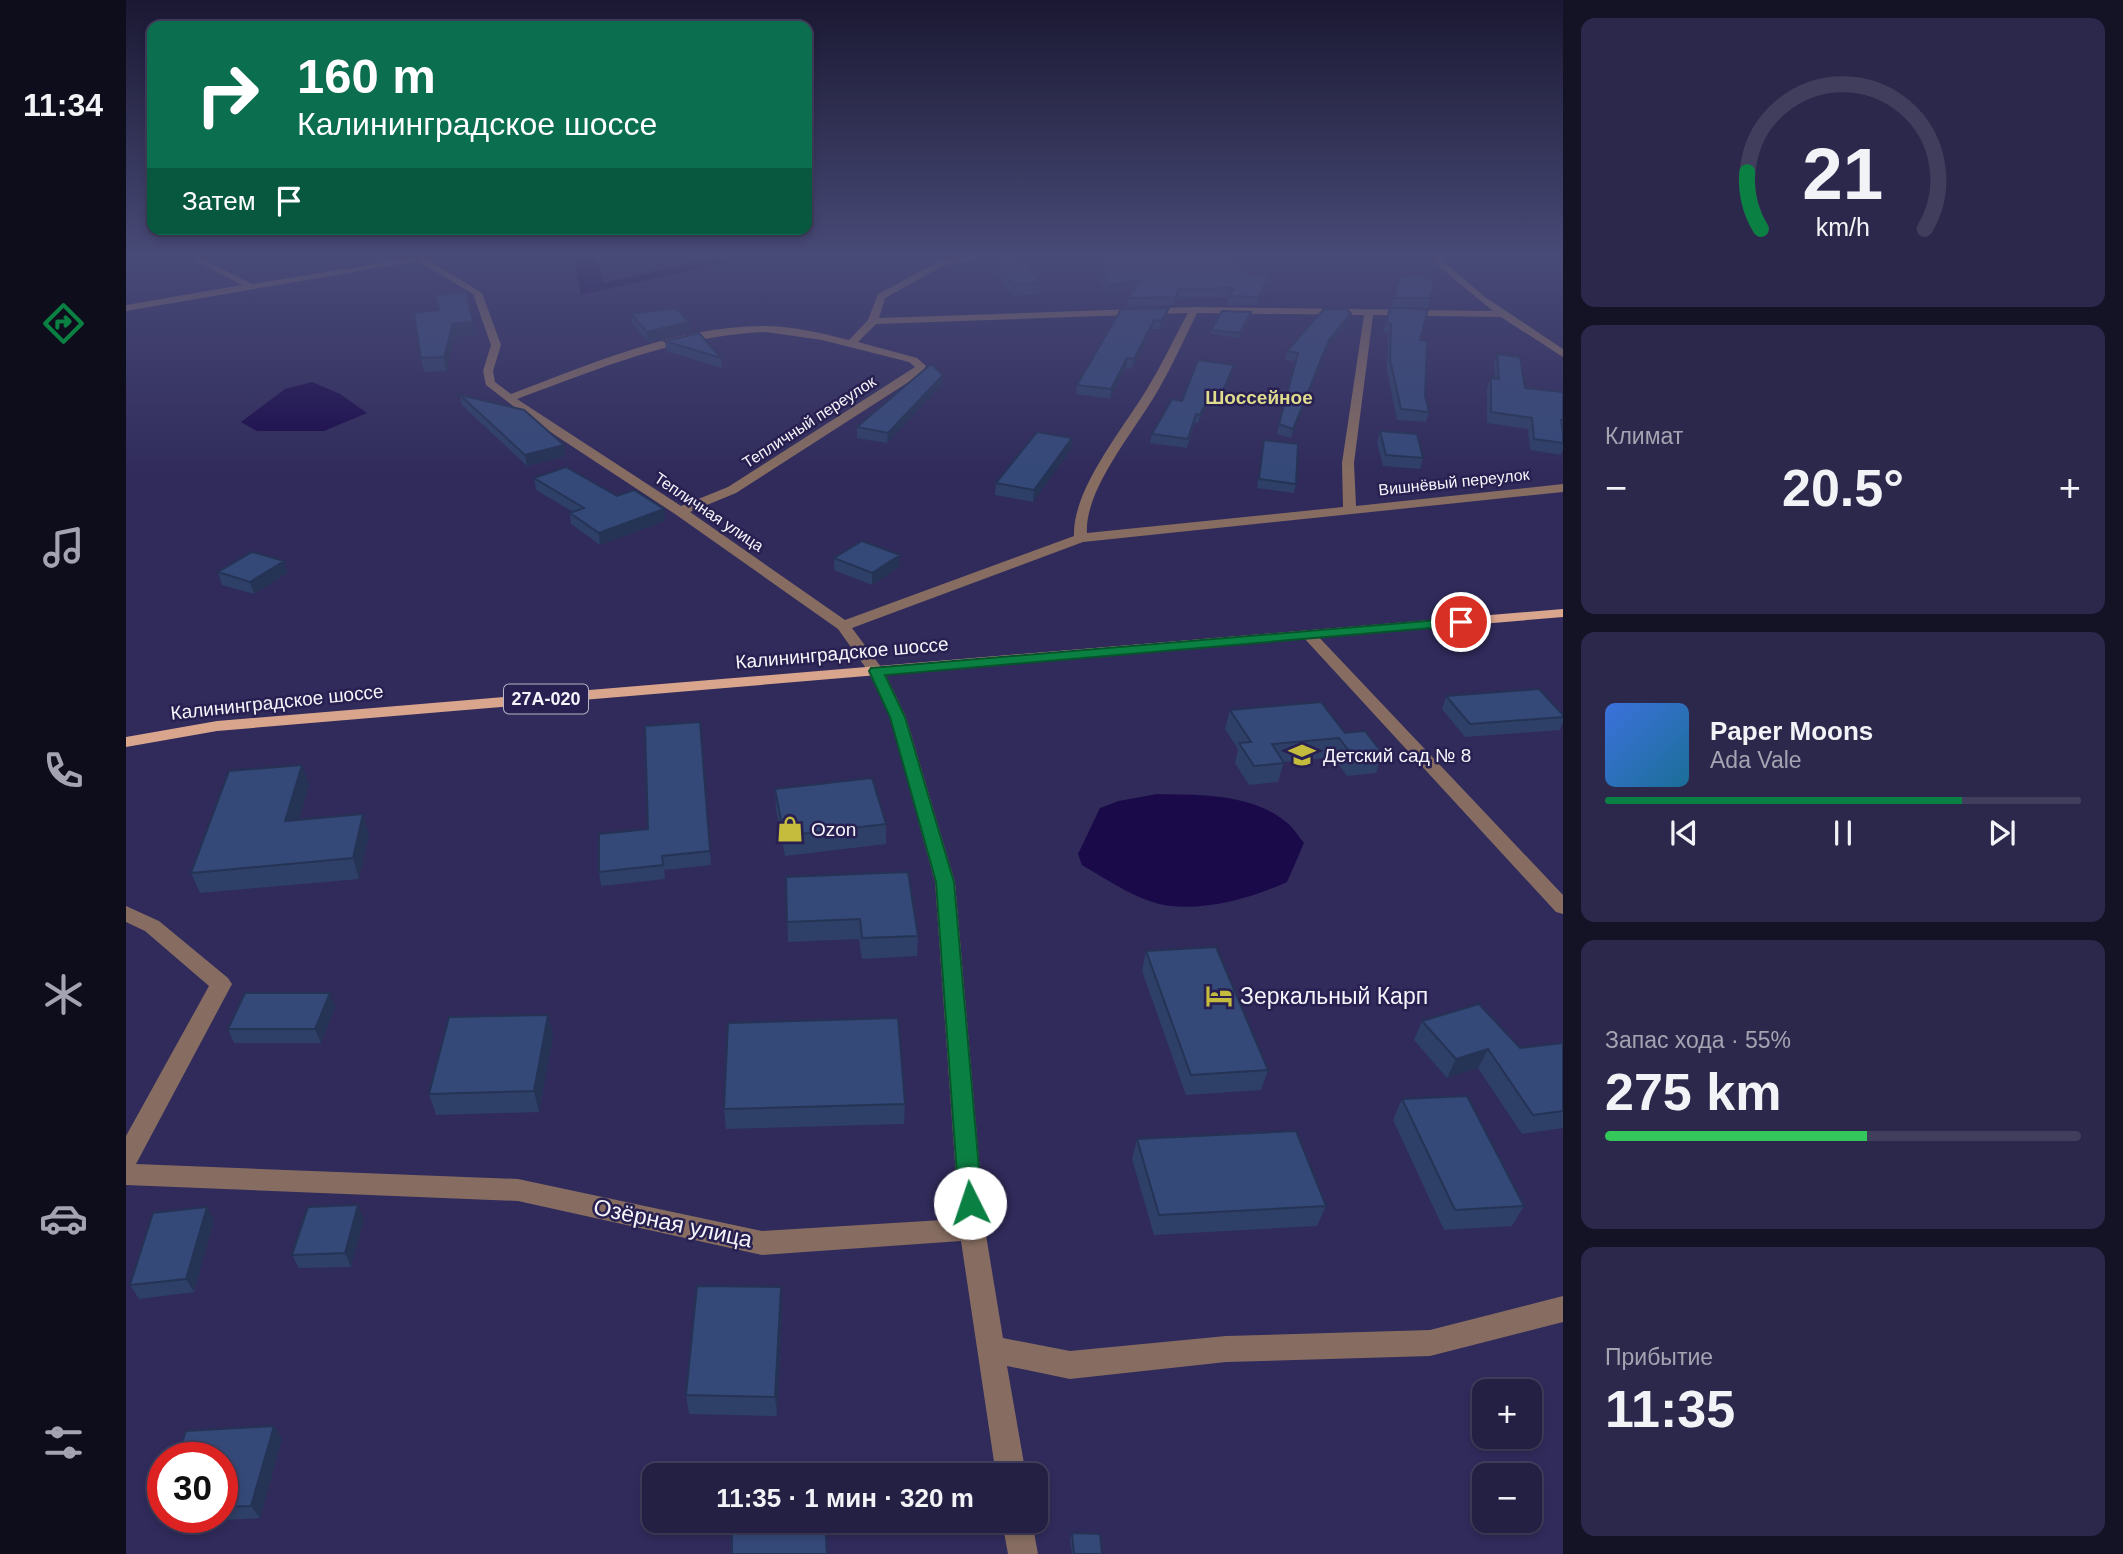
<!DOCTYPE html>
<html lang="ru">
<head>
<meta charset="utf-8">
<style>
	body { margin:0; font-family:Helvetica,sans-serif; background:#2c284b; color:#f1f3f6; height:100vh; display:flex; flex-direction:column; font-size:26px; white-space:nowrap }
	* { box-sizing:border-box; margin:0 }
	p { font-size:23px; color:#a3a3b2 }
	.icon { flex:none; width:38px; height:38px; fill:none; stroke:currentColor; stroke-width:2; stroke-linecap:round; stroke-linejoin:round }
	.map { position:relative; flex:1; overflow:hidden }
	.sheet { display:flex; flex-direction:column; gap:18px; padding:18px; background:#141225; width:560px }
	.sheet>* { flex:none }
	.top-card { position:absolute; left:21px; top:21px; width:665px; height:214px; border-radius:14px; box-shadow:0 4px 10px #0003,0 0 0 2px #413e5d; background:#0b6e4f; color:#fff; overflow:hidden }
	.fabs { position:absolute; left:1346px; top:1379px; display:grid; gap:14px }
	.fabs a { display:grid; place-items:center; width:70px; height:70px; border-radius:14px; background:#242044; box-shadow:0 4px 10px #0003,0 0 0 2px #413e5d; font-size:35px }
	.speed { position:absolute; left:21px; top:1442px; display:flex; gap:14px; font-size:35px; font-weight:700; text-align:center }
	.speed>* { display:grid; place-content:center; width:91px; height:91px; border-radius:50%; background:#242044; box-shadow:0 4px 10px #0003,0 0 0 2px #413e5d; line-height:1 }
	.speed .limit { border:10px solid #d22; background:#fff; color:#111 }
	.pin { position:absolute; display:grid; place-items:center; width:60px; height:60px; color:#fff; margin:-30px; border:4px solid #fff; border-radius:50%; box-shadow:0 2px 7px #0007 }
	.me { position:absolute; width:77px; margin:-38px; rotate:356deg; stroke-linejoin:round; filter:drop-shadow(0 0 5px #0008) }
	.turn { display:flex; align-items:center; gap:24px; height:147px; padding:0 35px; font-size:32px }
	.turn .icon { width:91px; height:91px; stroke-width:2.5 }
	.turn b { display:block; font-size:49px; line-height:60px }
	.then { display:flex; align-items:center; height:66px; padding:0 35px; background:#0003; gap:14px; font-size:26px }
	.big { font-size:52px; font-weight:600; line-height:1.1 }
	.sheet .card { flex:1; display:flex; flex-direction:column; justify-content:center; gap:10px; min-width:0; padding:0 24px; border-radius:14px; background:#2c284b }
	.sheet .dial { align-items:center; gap:0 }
	.dial svg { height:182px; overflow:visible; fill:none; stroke:#413e5d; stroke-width:7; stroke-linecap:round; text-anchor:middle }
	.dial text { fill:#f1f3f6; stroke:none }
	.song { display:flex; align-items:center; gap:21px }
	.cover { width:84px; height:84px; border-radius:10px; background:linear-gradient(135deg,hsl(220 70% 55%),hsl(200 70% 35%)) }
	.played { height:7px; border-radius:4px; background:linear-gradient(90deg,#0b8043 75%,#413e5d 75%) }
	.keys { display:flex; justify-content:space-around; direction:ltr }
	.heat { display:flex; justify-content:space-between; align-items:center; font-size:38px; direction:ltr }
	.charge { height:10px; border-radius:5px; background:linear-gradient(90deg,#34c759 55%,#413e5d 0) }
	.trip { position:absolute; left:516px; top:1463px; width:406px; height:70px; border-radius:14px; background:#242044; box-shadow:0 4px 10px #0003,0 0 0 2px #413e5d; font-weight:600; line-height:70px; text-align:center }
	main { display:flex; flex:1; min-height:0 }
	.tab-bar { display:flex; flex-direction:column; width:126px; justify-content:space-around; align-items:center; background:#0e0d1b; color:#a3a3b2 }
	.tab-bar .icon { width:49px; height:49px }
	.tab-bar .active { color:#0b8043 }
	.tab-bar b { font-size:32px; color:#f1f3f6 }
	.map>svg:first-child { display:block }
	.water { fill:#1a0a4a }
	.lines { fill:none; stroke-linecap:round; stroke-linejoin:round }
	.minor { fill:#876d61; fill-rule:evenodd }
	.major { fill:#daa58d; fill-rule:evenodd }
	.wall { fill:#2e3f68 }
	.shaded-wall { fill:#253355 }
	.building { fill:#354979; stroke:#253355; stroke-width:2 }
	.route { fill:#0b8043; stroke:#07532c; stroke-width:2 }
	.labels { text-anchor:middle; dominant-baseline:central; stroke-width:5; stroke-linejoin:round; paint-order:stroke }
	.far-street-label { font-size:16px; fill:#f4f4fa; stroke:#272050 }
	.shield { fill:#272050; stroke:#b6b4c7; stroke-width:2 }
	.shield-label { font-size:18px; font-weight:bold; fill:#f4f4fa }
	.far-quarter-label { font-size:19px; font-weight:bold; fill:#e0dc8d; stroke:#272050 }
	.street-label { font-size:19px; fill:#f4f4fa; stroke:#272050 }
	.poi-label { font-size:19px; fill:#f4f4fa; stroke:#272050; text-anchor:start }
	.near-poi-label { font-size:23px; fill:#f4f4fa; stroke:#272050; text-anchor:start }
	.near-street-label { font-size:23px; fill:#f4f4fa; stroke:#272050 }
</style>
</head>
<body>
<main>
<nav class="tab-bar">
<b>11:34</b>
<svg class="icon active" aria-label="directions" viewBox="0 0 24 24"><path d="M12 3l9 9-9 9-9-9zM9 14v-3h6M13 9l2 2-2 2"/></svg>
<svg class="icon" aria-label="music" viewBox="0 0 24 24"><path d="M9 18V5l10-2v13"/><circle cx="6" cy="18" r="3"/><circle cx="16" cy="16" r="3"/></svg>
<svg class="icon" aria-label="phone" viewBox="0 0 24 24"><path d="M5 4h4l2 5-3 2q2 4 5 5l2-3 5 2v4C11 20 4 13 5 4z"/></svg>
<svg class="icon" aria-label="climate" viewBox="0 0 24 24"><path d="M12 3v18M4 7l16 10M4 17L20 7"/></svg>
<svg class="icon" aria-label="car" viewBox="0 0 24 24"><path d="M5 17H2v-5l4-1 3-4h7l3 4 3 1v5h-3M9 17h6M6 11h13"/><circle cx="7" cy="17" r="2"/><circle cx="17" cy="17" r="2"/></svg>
<svg class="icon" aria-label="filters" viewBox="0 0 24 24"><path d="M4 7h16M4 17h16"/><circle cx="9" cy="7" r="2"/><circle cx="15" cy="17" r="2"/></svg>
</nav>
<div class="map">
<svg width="1437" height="1554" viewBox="0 0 1437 1554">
	<rect width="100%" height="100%" fill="#302b5b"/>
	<path class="water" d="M 447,255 L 470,255 L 477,283 L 601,255 L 635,255 L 455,295 Z
		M 186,382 L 214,394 L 241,413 L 198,431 L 131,431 L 115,422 L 159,389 Z
		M 1031,794 C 1073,795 1125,793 1160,822 C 1167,827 1172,836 1178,843 L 1161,882 C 1125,898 1084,910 1044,906 C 1013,902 982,880 956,865 L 952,854 L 974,808 L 993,801 Z"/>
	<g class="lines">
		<path class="minor" d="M 59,255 L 69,255 L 126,284 L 303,255 L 299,258 L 356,293 L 375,345 L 367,371 L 369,382 L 385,394 C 465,364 550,326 638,326 C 666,326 695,333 723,340 L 742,320 L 752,294 L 814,261 L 854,255 L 874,255 L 819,265 L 759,298 L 753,318 L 1068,307 L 1367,311 L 1309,263 L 1308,255 L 1316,255 L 1316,260 L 1359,297 L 1437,349 L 1437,357 L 1375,317 L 1247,315 L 1228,463 L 1230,506 L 1437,484 L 1437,492 L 957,542 L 726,628 L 758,671 L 780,717 L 829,882 L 859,1229 L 877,1338 L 944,1351 L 1100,1336 L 1304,1330 L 1437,1296 L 1437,1322 L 1304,1356 L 1100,1362 L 944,1379 L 881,1366 L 900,1475 L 870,1475 L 835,1241 L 636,1255 L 392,1201 L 0,1185 L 0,1136 L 83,986 L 19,931 L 0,922 L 0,906 L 33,921 L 102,978 L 106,984 L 10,1164 L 392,1179 L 636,1231 L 833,1219 L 809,882 L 764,717 L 742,671 L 712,629 L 549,514 L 400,416 L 360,385 L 357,371 L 365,345 L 347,294 L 292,261 L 0,311 L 0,305 L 116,285 ZM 1062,313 C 1048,338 1036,365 1021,389 C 997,429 946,490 948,536 L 719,620 L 564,512 L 610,493 L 795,374 L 800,366 L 791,358 L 732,342 L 750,324 ZM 1071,313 L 1238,315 L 1216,463 L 1217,507 L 961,533 C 958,488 1013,426 1035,385 C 1048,362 1059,337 1071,313 ZM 640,332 L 696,340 L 783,362 L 789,367 L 602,487 L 555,506 L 391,399 C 472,369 553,335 640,332 Z
			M 1183,630 L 1188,632 L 1437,895 L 1437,914 L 1430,912 L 1178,638 L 1175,635 Z
			M 876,1521 L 906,1521 L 912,1554 L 882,1554 Z"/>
		<path class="major" d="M 1437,609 L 1437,617 L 91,731 L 0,747 L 0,737 L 91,721 Z"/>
	</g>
	<path class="wall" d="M 859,255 L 863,255 L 915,283 L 914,294 L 887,296 L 859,260 Z
		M 962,255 L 1106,255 L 1122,275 L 1142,282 L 1130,305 L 1101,305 L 1103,297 L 1052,298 L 1048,305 L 1001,307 L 1002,298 L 1008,289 L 981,293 Z
		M 1274,277 L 1308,283 L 1302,308 L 1265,307 Z
		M 1264,308 L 1294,340 L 1299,396 L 1303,412 L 1300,422 L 1271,420 L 1261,370 L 1262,333 L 1257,333 Z
		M 995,309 L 1041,316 L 1034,329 L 1026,329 L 1006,369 L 1000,368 L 984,399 L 950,394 L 951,385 Z
		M 312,310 L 350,335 L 329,337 L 320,371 L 298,372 L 295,358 Z
		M 1225,313 L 1223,321 L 1201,348 L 1165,438 L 1151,434 L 1169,361 L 1159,360 L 1161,351 Z
		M 505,314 L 563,322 L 564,332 L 522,342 L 506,323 Z
		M 1125,316 L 1113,338 L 1085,334 L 1085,330 Z
		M 539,341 L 595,358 L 596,368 L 540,351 Z
		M 1371,354 L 1399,388 L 1437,392 L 1437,449 L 1435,455 L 1404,450 L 1402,429 L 1361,423 L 1361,388 L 1365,378 L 1369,379 L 1368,364 Z
		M 1106,373 L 1092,408 L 1080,407 L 1072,423 L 1069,422 L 1061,448 L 1024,443 L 1026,434 L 1056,401 Z
		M 817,375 L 816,385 L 761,443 L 731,438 L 731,427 Z
		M 334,395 L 438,445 L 439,456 L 401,466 L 336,405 Z
		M 1254,431 L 1297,458 L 1294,469 L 1257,466 L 1251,442 Z
		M 946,438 L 945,449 L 907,502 L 869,495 L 870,483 Z
		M 1138,440 L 1170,484 L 1168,493 L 1131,488 Z
		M 408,478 L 491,496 L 539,521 L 474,545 L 445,524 L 444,513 L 447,512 L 410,490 Z
		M 708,558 L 773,567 L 746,585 L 708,570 Z
		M 158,561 L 161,573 L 128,594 L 96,585 L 92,572 Z
		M 1320,696 L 1437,717 L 1437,722 L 1434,730 L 1339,737 L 1316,709 Z
		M 1104,710 L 1219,733 L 1256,753 L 1250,773 L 1221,776 L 1207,757 L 1158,762 L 1152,782 L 1123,785 L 1109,763 L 1112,749 L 1099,729 Z
		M 574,722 L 585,865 L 538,870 L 539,879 L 475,886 L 473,872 L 522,829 Z
		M 183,785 L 173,820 L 243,834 L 233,879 L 74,893 L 65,873 Z
		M 649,789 L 760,824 L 760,844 L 659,856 L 650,809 Z
		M 660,877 L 792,936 L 791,956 L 736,959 L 733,939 L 662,942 Z
		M 1020,951 L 1142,1070 L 1135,1090 L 1060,1095 L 1016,971 Z
		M 209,1007 L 195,1043 L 108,1043 L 102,1029 Z
		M 422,1015 L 427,1036 L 413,1112 L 310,1115 L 303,1094 Z
		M 1296,1021 L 1394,1048 L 1437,1043 L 1437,1128 L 1396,1134 L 1352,1068 L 1321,1078 L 1288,1040 Z
		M 1276,1099 L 1398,1206 L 1386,1226 L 1318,1230 L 1267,1120 Z
		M 779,1104 L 778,1124 L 600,1129 L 598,1109 Z
		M 1011,1139 L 1200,1206 L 1191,1226 L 1028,1235 L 1006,1159 Z
		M 238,1219 L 225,1267 L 173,1268 L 166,1255 Z
		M 88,1220 L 68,1292 L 13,1299 L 4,1285 Z
		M 656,1307 L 651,1416 L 563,1414 L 560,1395 Z
		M 148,1426 L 156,1439 L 134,1518 L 43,1523 L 39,1517 L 96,1517 L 96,1458 Z
		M 946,1533 L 976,1554 L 946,1554 L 944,1539 Z"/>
	<path class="shaded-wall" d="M 1144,274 L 1142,282 L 1130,305 L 1132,297 Z
		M 1014,280 L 1013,289 L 981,293 L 982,285 Z
		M 1053,289 L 1052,298 L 1048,305 L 1049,297 Z
		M 1043,308 L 1041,316 L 1034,329 L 1035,321 Z
		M 1125,312 L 1125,316 L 1113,338 L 1114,333 Z
		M 1225,313 L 1223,321 L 1201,348 L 1165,438 L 1167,429 L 1203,340 Z
		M 1028,320 L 1026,329 L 1006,369 L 1008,359 Z
		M 347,322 L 350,335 L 329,337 L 320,371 L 318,357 L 327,324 Z
		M 563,322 L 564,332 L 522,342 L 521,332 Z
		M 1001,358 L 1000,368 L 984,399 L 985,389 Z
		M 1108,365 L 1106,373 L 1092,408 L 1093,400 Z
		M 817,375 L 816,385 L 761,443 L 762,433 Z
		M 1082,399 L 1080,407 L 1072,423 L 1074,415 Z
		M 946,438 L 945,449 L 907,502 L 908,490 Z
		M 438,445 L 439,456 L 401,466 L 399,455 Z
		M 538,509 L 539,521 L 474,545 L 473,533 Z
		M 774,555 L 773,567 L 746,585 L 746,573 Z
		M 158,561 L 161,573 L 128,594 L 124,582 Z
		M 176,765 L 183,785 L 167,841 L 159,821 Z
		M 237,814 L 243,834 L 233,879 L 227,858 Z
		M 204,993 L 209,1007 L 195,1043 L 189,1029 Z
		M 422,1015 L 427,1036 L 413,1112 L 408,1091 Z
		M 1362,1049 L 1352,1068 L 1321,1078 L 1330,1059 Z
		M 232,1205 L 238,1219 L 225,1267 L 219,1253 Z
		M 81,1207 L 88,1220 L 68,1292 L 60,1279 Z
		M 655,1287 L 656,1307 L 651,1416 L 649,1397 Z
		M 148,1426 L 156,1439 L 134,1518 L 125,1506 Z"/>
	<path class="building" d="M 863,255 L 893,255 L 915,283 L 887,285 Z
		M 967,255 L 1106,255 L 1122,275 L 1144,274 L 1132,297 L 1103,296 L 1108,288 L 1053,289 L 1049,297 L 1002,298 L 1014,280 L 982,285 Z
		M 1295,275 L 1308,283 L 1304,298 L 1268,298 L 1274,277 Z
		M 340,292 L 347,322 L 327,324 L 318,357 L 295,358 L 288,313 L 313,310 L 309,295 Z
		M 550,308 L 563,322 L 521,332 L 505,314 Z
		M 1043,308 L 1035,321 L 1028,320 L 1008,359 L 1001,358 L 985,389 L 951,385 L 995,309 Z
		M 1264,308 L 1302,309 L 1294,340 L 1301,341 L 1299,396 L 1303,412 L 1275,409 L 1264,360 L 1265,324 L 1260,323 Z
		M 1198,309 L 1221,309 L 1225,313 L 1203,340 L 1167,429 L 1153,424 L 1172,353 L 1161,351 Z
		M 1096,311 L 1125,312 L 1114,333 L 1085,330 Z
		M 573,333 L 595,358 L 539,341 Z
		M 1371,354 L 1394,357 L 1399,388 L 1437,392 L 1437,420 L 1435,420 L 1437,431 L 1437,443 L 1408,439 L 1406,418 L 1365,412 L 1365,378 L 1373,379 Z
		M 1072,360 L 1108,365 L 1093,400 L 1082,399 L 1074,415 L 1070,414 L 1062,439 L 1026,434 L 1046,399 L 1056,401 Z
		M 805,364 L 817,375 L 762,433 L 731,427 Z
		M 334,395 L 398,410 L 438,445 L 399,455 Z
		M 1254,431 L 1291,434 L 1297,458 L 1260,455 Z
		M 911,432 L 946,438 L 908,490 L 870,483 Z
		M 1138,440 L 1172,444 L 1170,484 L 1133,479 Z
		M 440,467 L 491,496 L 508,490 L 538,509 L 473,533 L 444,513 L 458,508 L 408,478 Z
		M 736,541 L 774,555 L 746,573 L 708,558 Z
		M 126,552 L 158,561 L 124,582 L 92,572 Z
		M 1413,689 L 1437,715 L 1437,717 L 1344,724 L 1320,696 Z
		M 1195,702 L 1219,733 L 1239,731 L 1256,753 L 1227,756 L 1213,738 L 1146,744 L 1158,763 L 1128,766 L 1113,743 L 1125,742 L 1104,710 Z
		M 574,722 L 584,851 L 536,856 L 537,865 L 473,872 L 473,834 L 522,829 L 519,726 Z
		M 176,765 L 159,821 L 237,814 L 227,858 L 65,873 L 103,771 Z
		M 746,778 L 760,824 L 658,836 L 649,789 Z
		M 782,872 L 792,936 L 736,938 L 734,919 L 661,922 L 660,877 Z
		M 1090,947 L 1142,1070 L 1065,1075 L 1020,951 Z
		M 119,993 L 204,993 L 189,1029 L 102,1029 Z
		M 1353,1004 L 1394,1048 L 1437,1043 L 1437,1111 L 1407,1115 L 1362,1049 L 1330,1059 L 1296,1021 Z
		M 422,1015 L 408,1091 L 303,1094 L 323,1017 Z
		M 772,1018 L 779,1104 L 598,1109 L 602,1023 Z
		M 1341,1096 L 1398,1206 L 1329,1210 L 1276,1099 Z
		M 1170,1131 L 1200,1206 L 1033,1215 L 1011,1139 Z
		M 232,1205 L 219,1253 L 166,1255 L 182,1207 Z
		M 81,1207 L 60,1279 L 4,1285 L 27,1213 Z
		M 571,1286 L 655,1287 L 649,1397 L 560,1395 Z
		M 148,1426 L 125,1506 L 96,1507 L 96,1458 L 51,1458 L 60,1431 Z
		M 37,1500 L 37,1510 L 33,1511 Z
		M 606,1521 L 699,1521 L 701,1554 L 606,1554 Z
		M 946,1533 L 974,1534 L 976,1554 L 948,1554 Z"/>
	<linearGradient id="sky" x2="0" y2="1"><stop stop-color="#1a1832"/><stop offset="0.54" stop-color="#484a77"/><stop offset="1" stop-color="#484a77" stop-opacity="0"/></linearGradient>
	<rect width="1437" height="472" fill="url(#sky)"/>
	<path class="route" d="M 1335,618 L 1340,619 L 1340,625 L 759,675 L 779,717 L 828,882 L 856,1203 L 852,1210 L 844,1213 L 836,1210 L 833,1203 L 810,882 L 764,717 L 743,671 L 745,668 Z"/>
	<defs>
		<g id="school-bare" transform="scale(2.1)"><path d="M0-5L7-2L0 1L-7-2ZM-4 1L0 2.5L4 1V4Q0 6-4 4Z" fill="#c5bc3d" stroke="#272050" stroke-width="2.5" paint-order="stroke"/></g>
		<g id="shop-bare" transform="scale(2.1)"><path d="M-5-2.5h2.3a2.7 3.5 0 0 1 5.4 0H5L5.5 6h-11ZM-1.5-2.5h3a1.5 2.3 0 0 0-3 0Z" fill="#c5bc3d" stroke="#272050" stroke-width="2.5" paint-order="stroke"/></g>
		<g id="hotel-bare" transform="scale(2.1)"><path d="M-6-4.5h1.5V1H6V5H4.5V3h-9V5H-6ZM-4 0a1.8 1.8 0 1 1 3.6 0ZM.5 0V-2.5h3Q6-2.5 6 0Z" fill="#c5bc3d" stroke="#272050" stroke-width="2.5" paint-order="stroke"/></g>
	</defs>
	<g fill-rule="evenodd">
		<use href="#school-bare" x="1176" y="755"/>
		<use href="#shop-bare" x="664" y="829"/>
		<use href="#hotel-bare" x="1093" y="996"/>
	</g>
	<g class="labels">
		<g class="far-street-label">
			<text transform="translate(683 422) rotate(-33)">Тепличный переулок</text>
			<text transform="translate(1328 482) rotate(-6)">Вишнёвый переулок</text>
			<text transform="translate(583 512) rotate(34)">Тепличная улица</text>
		</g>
		<rect class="shield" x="378" y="684.5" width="84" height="29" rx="5"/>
		<g class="shield-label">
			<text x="420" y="699">27А-020</text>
		</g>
		<g class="far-quarter-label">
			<text x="1133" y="397">Шоссейное</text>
		</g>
		<g class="street-label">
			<text transform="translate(716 653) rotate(-5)">Калининградское шоссе</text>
			<text transform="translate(151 702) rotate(-6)">Калининградское шоссе</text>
		</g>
		<g class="poi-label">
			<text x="1197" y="755">Детский сад № 8</text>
			<text x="685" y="829">Ozon</text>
		</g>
		<g class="near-poi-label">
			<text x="1114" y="996">Зеркальный Карп</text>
		</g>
		<g class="near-street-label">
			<text transform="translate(547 1223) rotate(12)">Озёрная улица</text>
		</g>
	</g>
</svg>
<div class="fabs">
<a>+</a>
<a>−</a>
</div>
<div class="speed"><div class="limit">30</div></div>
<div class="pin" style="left:1335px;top:622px;background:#d93025"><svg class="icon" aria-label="arrive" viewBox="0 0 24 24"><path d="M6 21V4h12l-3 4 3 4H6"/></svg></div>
<svg class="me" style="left:844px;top:1203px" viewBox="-20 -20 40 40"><circle r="19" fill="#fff"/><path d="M0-13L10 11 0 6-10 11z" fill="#0b8043"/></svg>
<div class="trip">11:35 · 1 мин · 320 m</div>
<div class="top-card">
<div class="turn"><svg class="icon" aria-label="right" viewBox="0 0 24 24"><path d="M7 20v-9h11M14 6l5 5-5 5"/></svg><div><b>160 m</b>Калининградское шоссе</div></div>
<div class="then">Затем<svg class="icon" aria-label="arrive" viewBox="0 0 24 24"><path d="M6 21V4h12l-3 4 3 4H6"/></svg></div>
</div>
</div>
<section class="sheet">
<div class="card dial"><svg viewBox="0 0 100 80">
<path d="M14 69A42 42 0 1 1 86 69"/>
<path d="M14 69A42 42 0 0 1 8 44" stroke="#0b8043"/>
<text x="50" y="56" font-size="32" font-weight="700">21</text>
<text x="50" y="72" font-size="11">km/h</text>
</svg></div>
<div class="card"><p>Климат</p>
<div class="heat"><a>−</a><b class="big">20.5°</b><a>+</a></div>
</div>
<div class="card">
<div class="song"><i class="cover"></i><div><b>Paper Moons</b><p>Ada Vale</p></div></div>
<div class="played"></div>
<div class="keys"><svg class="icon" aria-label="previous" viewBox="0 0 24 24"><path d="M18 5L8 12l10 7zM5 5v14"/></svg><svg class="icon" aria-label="pause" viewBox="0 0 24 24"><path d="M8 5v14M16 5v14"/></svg><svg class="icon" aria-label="next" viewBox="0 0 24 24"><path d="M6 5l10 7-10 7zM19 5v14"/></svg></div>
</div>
<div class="card"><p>Запас хода · 55%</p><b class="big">275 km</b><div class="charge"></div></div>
<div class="card"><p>Прибытие</p><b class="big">11:35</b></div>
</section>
</main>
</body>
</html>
